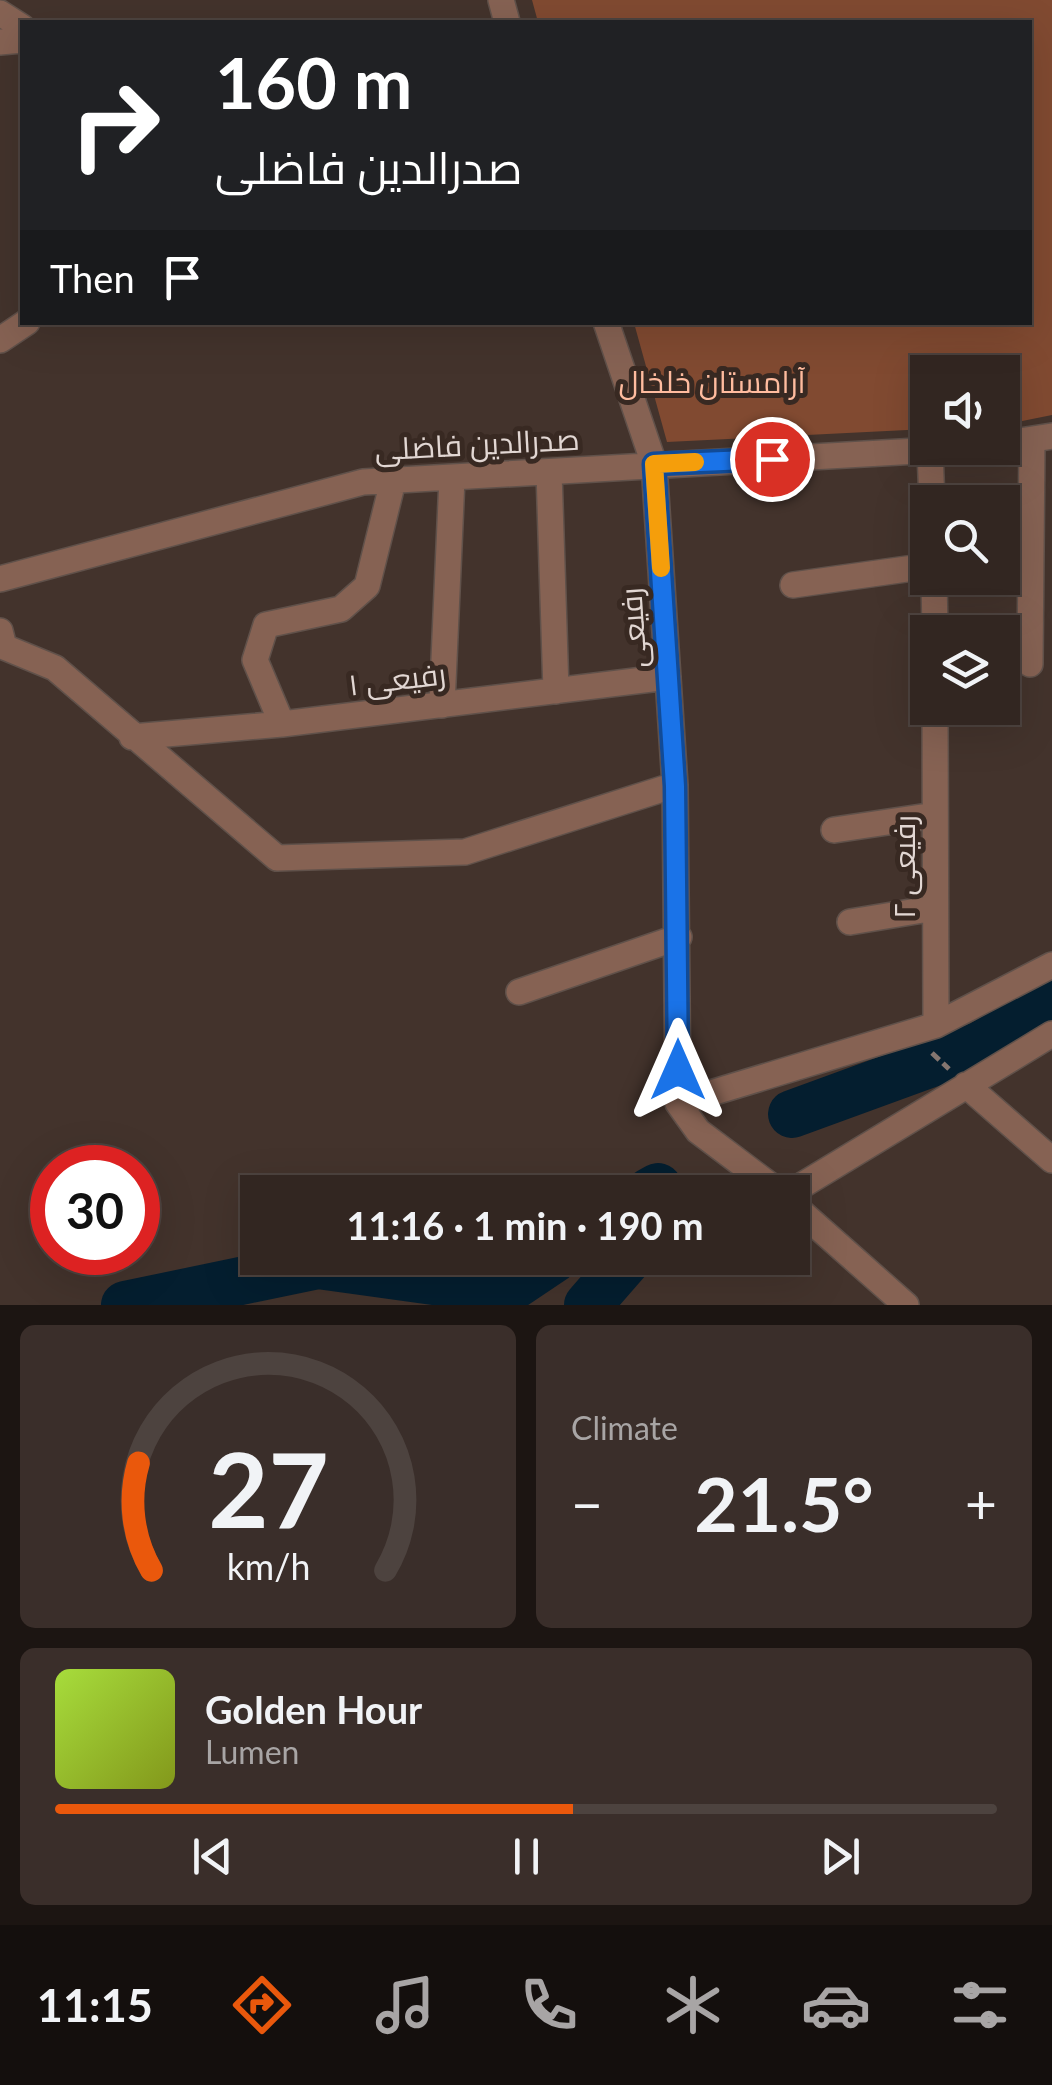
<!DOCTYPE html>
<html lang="en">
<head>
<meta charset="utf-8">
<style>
	body { margin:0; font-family:Lato,Cairo,sans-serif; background:#3a2e2a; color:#f1f3f6; height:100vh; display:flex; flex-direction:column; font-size:38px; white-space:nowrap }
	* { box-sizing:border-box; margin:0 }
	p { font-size:32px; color:#a8a5a5 }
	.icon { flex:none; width:55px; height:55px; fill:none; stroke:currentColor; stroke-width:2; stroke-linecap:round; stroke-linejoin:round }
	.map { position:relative; height:1305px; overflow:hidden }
	.details { display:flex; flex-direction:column; gap:20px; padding:20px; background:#1c1512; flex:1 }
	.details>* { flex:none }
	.banner { position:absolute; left:20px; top:20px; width:1012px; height:305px; border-radius:0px; box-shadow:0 10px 40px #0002,0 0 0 2px #4d433f; background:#202124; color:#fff; overflow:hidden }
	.tools { position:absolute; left:910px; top:355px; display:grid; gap:20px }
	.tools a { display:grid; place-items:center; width:110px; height:110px; border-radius:0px; background:#322621; box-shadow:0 10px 40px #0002,0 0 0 2px #4d433f; font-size:50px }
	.speed { position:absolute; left:30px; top:1145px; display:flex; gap:20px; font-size:50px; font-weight:700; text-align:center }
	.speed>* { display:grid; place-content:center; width:130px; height:130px; border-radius:50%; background:#322621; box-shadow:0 10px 40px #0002,0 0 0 2px #4d433f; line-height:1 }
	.speed .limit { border:15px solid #d22; background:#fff; color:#111 }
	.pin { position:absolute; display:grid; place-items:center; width:85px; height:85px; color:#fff; margin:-42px; border:5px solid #fff; border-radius:50%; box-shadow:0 2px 10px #0007 }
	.me { position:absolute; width:110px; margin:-55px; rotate:0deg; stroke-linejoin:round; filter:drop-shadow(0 0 8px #0008) }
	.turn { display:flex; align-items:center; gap:35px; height:210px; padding:0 30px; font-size:45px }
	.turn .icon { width:130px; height:130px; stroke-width:2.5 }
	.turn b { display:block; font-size:70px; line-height:85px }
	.then { display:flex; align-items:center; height:95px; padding:0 30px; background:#0003; gap:20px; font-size:38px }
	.big { font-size:75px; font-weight:700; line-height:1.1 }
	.details .tile { flex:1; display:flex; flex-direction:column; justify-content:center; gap:15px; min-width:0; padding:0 35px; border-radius:15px; background:#3a2e2a }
	.details .dial { align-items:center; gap:0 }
	.dial svg { height:260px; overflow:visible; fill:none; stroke:#4d433f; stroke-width:7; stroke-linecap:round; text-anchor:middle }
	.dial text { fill:#f1f3f6; stroke:none }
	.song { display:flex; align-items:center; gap:30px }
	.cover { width:120px; height:120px; border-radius:15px; background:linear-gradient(135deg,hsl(80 70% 55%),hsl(70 70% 35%)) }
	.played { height:10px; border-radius:5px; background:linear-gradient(90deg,#ea580c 55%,#4d433f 55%) }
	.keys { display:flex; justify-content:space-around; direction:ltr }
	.heat { display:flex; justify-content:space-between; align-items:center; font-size:55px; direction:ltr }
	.details .tiles { flex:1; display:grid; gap:20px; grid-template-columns:1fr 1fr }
	.tile:last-child { grid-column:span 2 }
	.trip { position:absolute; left:240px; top:1175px; width:570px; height:100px; border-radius:0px; background:#322621; box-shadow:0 10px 40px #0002,0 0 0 2px #4d433f; font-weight:700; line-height:100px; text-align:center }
	.tabs { display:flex; height:160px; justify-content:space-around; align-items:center; background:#140f0d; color:#a8a5a5 }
	.tabs .icon { width:70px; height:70px }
	.tabs .on { color:#ea580c }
	.tabs b { font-size:45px; color:#f1f3f6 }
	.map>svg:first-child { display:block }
	.green { fill:#814a31 }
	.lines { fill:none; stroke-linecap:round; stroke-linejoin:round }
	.river { stroke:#041e2f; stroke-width:48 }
	.minor-casing { stroke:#60514a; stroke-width:28 }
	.path { stroke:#847670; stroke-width:5; stroke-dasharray:10 5; stroke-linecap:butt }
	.minor { stroke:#866253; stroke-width:25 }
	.route-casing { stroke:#114b97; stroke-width:25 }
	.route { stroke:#1a73e8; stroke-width:18 }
	.slow { stroke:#f59e0b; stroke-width:18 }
	.labels { text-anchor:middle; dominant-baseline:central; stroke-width:10; stroke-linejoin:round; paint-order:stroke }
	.park-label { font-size:30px; fill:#ffbc9f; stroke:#382922 }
	.street-label { font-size:30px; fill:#e2d7d3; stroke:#382922 }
</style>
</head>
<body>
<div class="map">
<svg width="1052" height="1305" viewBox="0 0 1052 1305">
	<rect width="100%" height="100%" fill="#43332c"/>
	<path class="green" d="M 532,0 L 1052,0 L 1052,415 L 1003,425 L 1002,372 L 928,372 L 927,429 L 667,442 L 634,323 L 1030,322 L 1030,22 L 538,22 Z"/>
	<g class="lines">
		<path class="river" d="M 792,1114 L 981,1045 L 1052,1003
			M 649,1192 L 658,1187
			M 125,1305 L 318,1265 L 506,1291 L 555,1258
			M 588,1305 L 629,1258"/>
		<g class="minor-casing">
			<path id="minor" d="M 501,0 L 507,22
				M 0,13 L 22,27
				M 0,42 L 22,40
				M 606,322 L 654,464 L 675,785 L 678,1103
				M 0,340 L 27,322
				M 1002,444 L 1052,436
				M 930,452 L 932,502
				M 549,472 L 556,691
				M 934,578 L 935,632
				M 0,579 L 363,482 L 971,448
				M 793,585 L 928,566
				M 0,631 L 4,647 L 55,668 L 277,858 L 465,852 L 675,785
				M 1030,664 L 1032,440
				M 442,705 L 452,478
				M 935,708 L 936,1025
				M 282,724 L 255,660 L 266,625 L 341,609 L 367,586 L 393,481
				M 132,737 L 282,724 L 668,677
				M 834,830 L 935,815
				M 850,922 L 935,908
				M 519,992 L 679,937
				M 966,1085 L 1052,1160
				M 678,1103 L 936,1025 L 1052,965
				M 678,1103 L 698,1131 L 779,1192
				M 791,1192 L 1052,1034
				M 792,1204 L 906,1305"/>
		</g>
		<path class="path" d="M 932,1053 L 949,1069"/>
		<use href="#minor" class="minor"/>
	</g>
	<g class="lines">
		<g class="route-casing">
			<path id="route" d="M 678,1070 L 675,786 L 654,464 L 772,459"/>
		</g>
		<use href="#route" class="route"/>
		<path class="slow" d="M 661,568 L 654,464 L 695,462"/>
	</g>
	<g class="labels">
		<g class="park-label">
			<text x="712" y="381">آرامستان خلخال</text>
		</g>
		<g class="street-label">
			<text transform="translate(477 443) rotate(-3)">صدرالدین فاضلی</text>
			<text transform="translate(632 628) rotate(-94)">رفیعی</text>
			<text transform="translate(397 678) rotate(-7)">رفیعی ۱</text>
			<text transform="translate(903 867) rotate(-90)">رفیعی ۲</text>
		</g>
	</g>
</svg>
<div class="tools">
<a><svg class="icon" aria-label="sound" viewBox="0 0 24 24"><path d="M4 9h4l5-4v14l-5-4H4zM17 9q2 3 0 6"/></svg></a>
<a><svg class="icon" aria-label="search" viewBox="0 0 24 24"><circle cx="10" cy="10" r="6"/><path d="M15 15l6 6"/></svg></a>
<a><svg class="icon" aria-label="layers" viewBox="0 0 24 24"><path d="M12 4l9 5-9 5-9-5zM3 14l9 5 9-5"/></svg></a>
</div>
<div class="speed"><div class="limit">30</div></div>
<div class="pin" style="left:772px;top:459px;background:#d93025"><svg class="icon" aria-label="arrive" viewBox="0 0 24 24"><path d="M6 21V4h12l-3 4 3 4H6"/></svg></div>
<svg class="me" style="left:678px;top:1070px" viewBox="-20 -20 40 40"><path d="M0-17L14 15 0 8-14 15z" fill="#1a73e8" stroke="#fff" stroke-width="4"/></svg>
<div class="trip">11:16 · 1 min · 190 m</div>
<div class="banner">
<div class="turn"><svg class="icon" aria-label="right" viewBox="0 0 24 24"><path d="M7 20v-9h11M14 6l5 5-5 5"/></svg><div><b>160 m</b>صدرالدین فاضلی</div></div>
<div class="then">Then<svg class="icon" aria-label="arrive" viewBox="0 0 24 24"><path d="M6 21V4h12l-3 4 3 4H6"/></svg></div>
</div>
</div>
<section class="details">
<div class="tiles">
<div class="tile dial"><svg viewBox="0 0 100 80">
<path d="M14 69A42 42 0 1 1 86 69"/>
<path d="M14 69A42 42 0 0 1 10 36" stroke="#ea580c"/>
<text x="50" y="56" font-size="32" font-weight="700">27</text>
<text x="50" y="72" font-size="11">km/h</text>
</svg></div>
<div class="tile"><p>Climate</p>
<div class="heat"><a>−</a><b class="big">21.5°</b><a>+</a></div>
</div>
<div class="tile">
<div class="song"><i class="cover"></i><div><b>Golden Hour</b><p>Lumen</p></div></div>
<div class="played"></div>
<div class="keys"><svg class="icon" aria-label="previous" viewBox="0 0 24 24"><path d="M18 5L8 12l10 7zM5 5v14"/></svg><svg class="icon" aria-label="pause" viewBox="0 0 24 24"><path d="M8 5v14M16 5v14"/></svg><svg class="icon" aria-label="next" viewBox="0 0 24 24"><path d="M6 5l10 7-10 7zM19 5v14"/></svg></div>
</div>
</div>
</section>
<nav class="tabs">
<b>11:15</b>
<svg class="icon on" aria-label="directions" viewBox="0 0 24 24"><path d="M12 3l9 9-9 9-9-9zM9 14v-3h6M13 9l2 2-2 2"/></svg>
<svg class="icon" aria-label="music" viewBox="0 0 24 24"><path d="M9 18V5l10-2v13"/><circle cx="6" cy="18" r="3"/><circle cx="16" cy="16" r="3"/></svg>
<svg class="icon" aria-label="phone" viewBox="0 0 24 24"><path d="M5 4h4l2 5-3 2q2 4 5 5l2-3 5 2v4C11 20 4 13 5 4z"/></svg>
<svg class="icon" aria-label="climate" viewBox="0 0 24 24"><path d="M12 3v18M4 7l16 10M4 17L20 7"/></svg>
<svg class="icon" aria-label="car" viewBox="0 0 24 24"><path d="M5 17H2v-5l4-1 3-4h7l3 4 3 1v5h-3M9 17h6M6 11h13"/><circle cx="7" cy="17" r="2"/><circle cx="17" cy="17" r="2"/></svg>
<svg class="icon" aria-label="filters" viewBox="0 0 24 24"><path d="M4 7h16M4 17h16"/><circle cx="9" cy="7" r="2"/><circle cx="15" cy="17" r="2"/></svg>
</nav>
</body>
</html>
